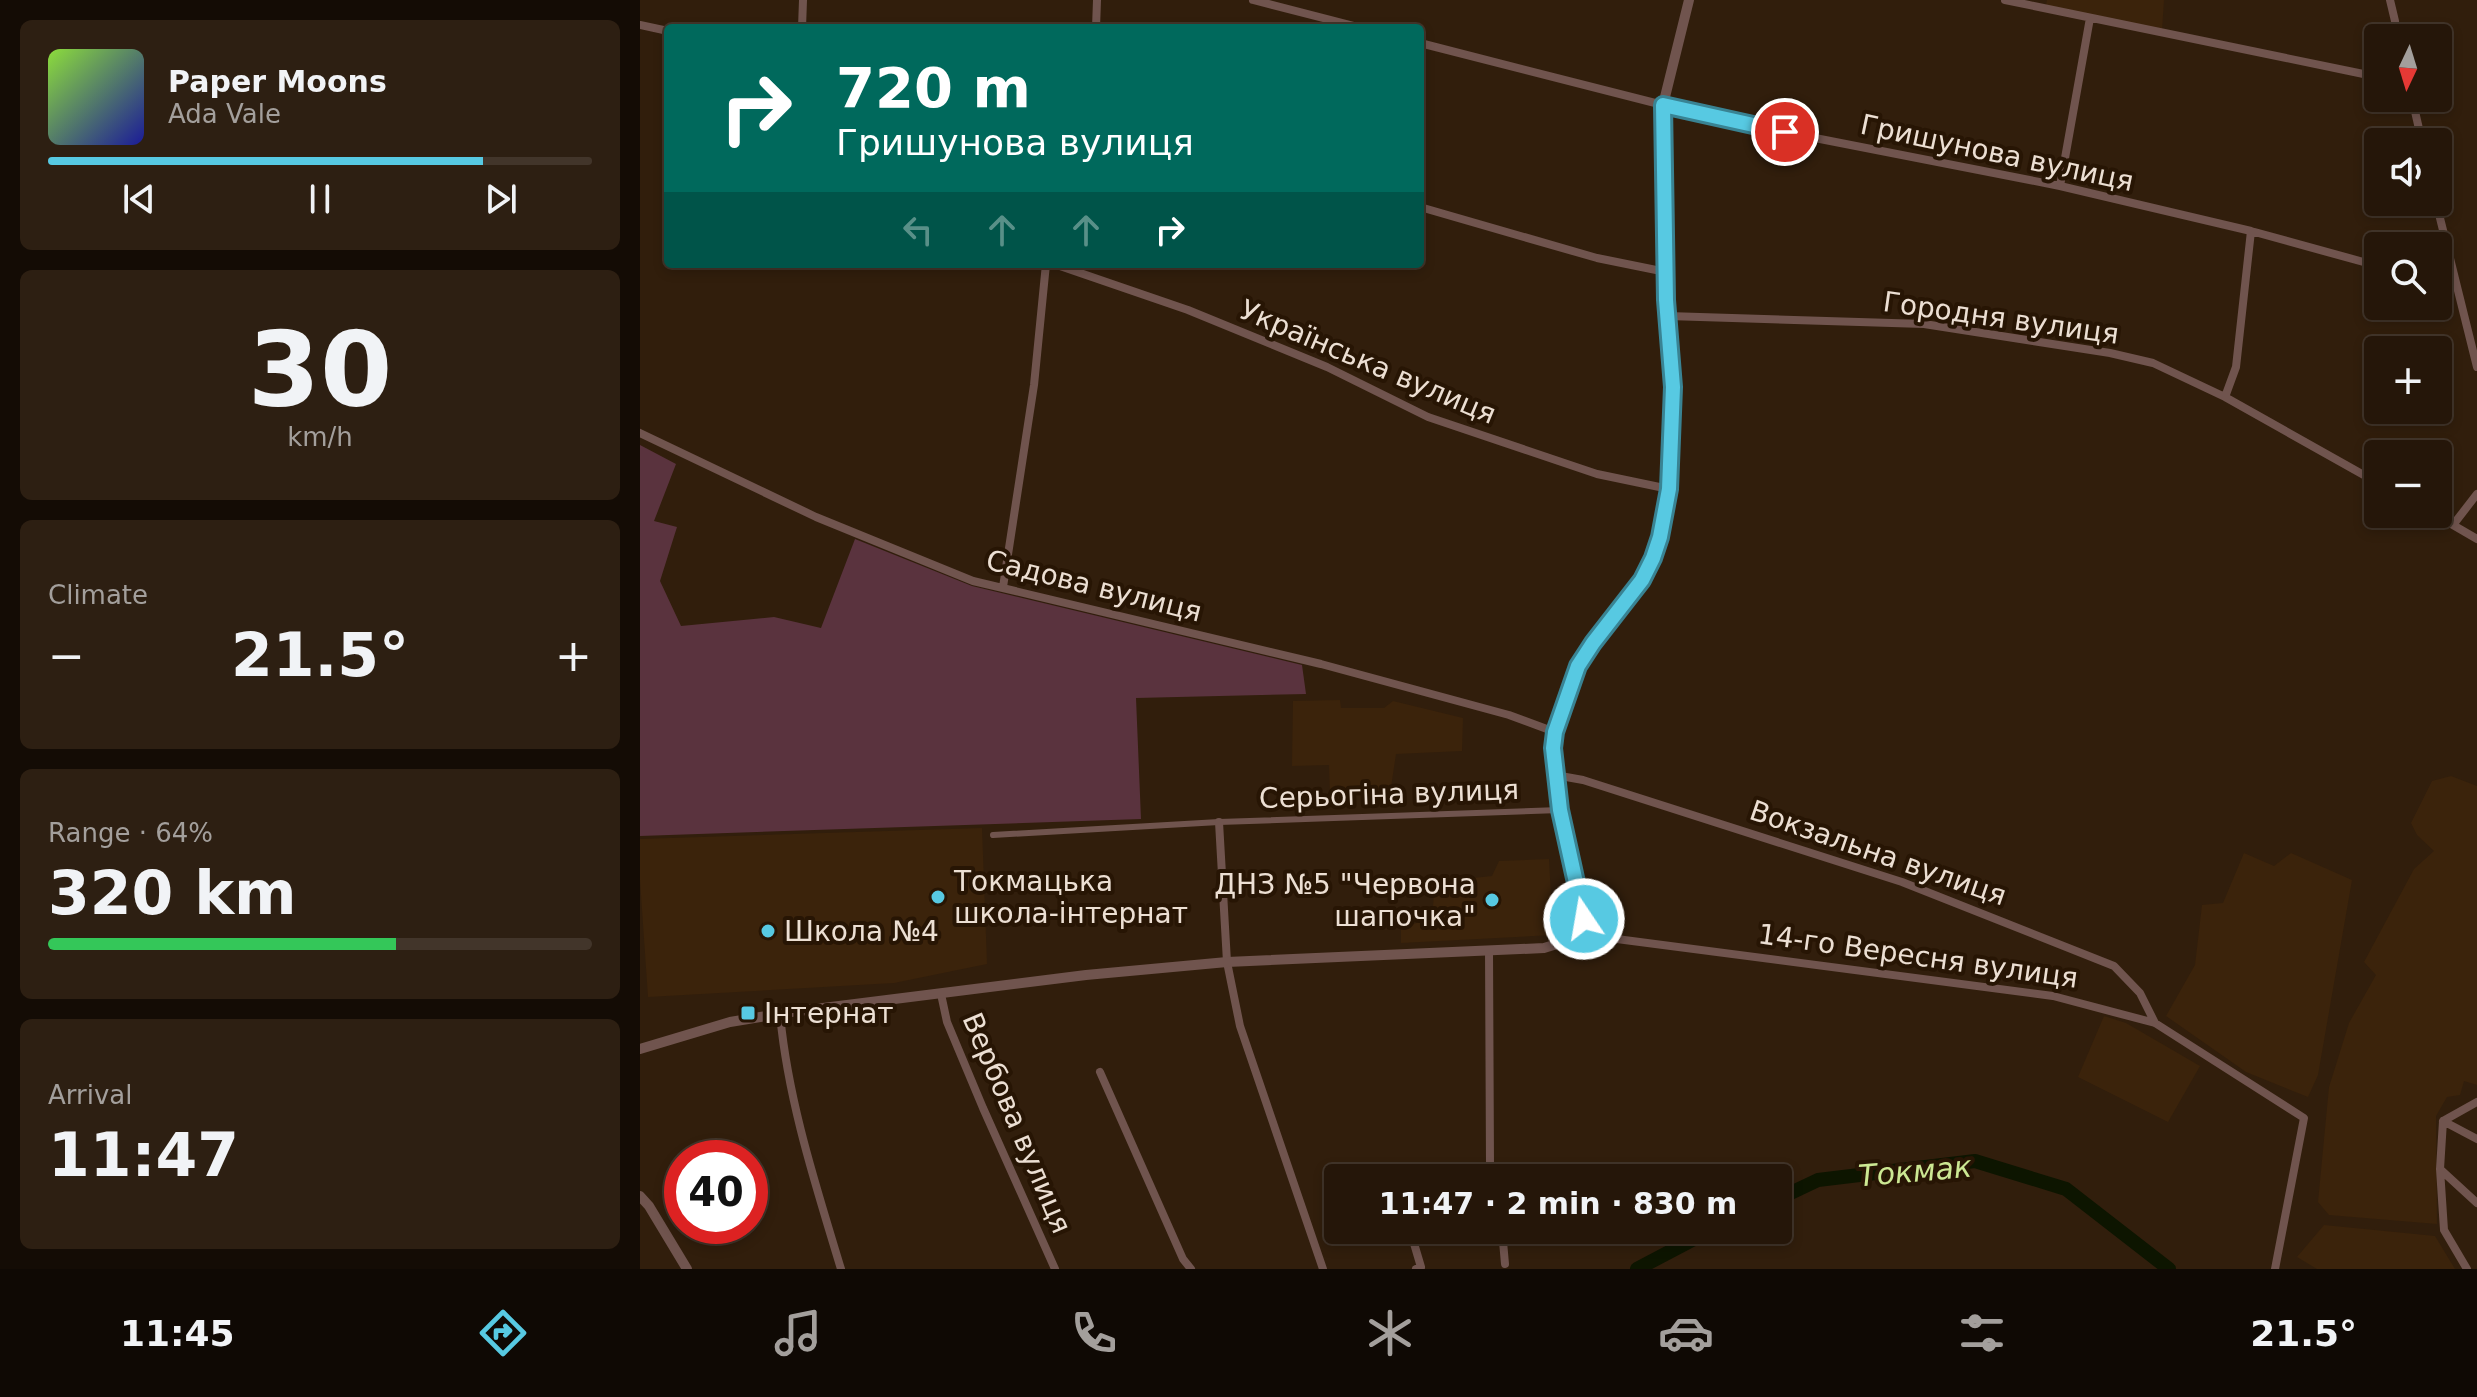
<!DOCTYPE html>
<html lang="en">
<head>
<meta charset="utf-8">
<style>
	body { margin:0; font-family:"DejaVu Sans",sans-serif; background:#2d1f12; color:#f1f3f6; height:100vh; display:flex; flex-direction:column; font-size:30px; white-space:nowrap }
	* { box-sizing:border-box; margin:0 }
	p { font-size:26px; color:#a39f9c }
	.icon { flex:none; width:44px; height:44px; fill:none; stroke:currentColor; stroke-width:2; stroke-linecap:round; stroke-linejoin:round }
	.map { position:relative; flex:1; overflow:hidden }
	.side { display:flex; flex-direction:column; gap:20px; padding:20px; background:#140c05; width:640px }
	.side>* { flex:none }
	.banner { position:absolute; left:24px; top:24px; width:760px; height:244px; border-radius:8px; box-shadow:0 4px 12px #0003,0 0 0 2px #42352a; background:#00695c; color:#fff; overflow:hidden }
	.needle { width:52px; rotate:184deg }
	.fabs { position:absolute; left:1724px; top:24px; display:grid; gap:16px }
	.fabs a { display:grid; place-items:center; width:88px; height:88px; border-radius:8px; background:#251609; box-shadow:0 4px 12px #0003,0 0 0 2px #42352a; font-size:40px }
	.speed { position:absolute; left:24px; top:1140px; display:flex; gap:16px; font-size:40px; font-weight:700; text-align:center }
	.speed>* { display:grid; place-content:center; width:104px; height:104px; border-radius:50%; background:#251609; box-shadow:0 4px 12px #0003,0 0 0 2px #42352a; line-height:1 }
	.speed .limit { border:12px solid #d22; background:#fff; color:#111 }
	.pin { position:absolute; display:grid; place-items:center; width:68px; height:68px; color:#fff; margin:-34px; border:4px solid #fff; border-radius:50%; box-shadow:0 2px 8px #0007 }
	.me { position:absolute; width:88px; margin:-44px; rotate:348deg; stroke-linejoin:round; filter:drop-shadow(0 0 6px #0008) }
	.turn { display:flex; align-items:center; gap:28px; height:168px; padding:0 40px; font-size:36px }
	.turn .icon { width:104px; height:104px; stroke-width:2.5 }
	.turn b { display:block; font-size:56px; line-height:68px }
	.lanes { display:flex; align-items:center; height:76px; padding:0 40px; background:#0003; justify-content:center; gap:40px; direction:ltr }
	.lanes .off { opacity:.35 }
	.big { font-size:60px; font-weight:600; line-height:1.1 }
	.side .card { flex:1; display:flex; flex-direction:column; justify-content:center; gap:12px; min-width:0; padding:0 28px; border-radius:12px; background:#2d1f12 }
	.side .dial { align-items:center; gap:0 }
	.dial b { font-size:104px; line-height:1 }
	.song { display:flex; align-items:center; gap:24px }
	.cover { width:96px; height:96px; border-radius:12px; background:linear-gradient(135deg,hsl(90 70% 55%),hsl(240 70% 35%)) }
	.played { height:8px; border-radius:4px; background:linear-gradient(90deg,#57c9e2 80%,#42352a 80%) }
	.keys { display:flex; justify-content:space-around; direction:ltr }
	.heat { display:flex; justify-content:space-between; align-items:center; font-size:44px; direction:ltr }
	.charge { height:12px; border-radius:6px; background:linear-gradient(90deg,#34c759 64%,#42352a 0) }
	.trip { position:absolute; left:684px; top:1164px; width:468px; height:80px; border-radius:8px; background:#251609; box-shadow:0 4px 12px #0003,0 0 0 2px #42352a; font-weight:600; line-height:80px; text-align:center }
	.tabs { display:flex; height:128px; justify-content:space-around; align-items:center; background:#0f0904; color:#a39f9c }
	.tabs .icon { width:56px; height:56px }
	.tabs .active { color:#57c9e2 }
	.tabs b { font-size:36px; color:#f1f3f6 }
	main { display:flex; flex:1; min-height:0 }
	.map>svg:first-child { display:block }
	.built { fill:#3b230b }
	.green { fill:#5a333e }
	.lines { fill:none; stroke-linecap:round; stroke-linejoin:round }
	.river { stroke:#0d1500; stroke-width:14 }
	.pedestrian { stroke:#70544e; stroke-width:6 }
	.minor { stroke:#70544e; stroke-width:8 }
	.tertiary { stroke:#70544e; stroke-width:10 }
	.route-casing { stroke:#398393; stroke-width:20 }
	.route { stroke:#57c9e2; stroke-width:14 }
	.poi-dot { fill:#57c9e2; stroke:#271504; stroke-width:3 }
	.labels { text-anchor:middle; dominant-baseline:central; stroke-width:8; stroke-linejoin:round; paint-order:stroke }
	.street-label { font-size:28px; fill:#ecdfd3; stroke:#271504 }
	.poi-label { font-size:28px; fill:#ecdfd3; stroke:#271504; text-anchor:start }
	.water-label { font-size:30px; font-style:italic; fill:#cce893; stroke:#271504 }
</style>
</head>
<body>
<main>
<section class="side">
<div class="card">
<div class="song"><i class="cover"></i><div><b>Paper Moons</b><p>Ada Vale</p></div></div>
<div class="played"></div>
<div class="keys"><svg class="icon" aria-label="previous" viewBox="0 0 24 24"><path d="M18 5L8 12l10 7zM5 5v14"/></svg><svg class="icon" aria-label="pause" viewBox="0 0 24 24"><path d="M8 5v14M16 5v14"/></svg><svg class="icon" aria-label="next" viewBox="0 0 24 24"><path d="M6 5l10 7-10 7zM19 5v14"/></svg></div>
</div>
<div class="card dial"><b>30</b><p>km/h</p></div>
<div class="card"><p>Climate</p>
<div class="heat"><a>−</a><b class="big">21.5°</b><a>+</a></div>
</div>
<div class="card"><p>Range · 64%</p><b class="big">320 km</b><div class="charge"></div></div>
<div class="card"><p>Arrival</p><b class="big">11:47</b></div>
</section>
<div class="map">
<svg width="1837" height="1269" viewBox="0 0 1837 1269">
	<rect width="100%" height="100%" fill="#311e0c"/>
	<path class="built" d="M 1407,0 L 1524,0 L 1522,31 L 1406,5 Z
		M 700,700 L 701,708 L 744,708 L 753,701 L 823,718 L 822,751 L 756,754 L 750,794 L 690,795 L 689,765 L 652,766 L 653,701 Z
		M 1811,776 L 1837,786 L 1837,1085 L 1824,1081 L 1820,1095 L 1807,1097 L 1796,1116 L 1797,1224 L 1689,1215 L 1678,1202 L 1689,1087 L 1709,1023 L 1736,975 L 1724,962 L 1774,869 L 1794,851 L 1777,835 L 1771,823 L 1792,781 Z
		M 342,828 L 347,964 L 254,983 L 8,997 L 0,880 L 0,839 Z
		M 1604,853 L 1634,866 L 1651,853 L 1712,880 L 1678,1075 L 1668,1097 L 1606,1072 L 1526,1016 L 1555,965 L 1562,905 L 1583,903 Z
		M 909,859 L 913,935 L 761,943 L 761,928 L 792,918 L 795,882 L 852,876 L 859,861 Z
		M 1464,1016 L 1486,1023 L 1560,1066 L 1528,1122 L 1438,1077 Z
		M 1684,1225 L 1795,1236 L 1815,1269 L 1677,1269 L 1657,1257 Z"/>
	<path class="green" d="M 0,445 L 36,464 L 14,521 L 37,527 L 20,581 L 41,626 L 134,617 L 181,628 L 215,539 L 332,586 L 662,665 L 666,694 L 496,698 L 501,819 L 0,836 Z"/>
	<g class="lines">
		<path class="river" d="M 1138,1199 L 1178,1180 L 1335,1161 L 1426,1189 L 1529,1269
			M 997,1269 L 1071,1230"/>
		<path class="pedestrian" d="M 353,835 L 579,822 L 920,810"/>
		<path class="minor" d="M 613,0 L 722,28
			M 1365,0 L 1738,77
			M 1750,0 L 1755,21 L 1754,38
			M 0,25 L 28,31
			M 162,28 L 163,0
			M 456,28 L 457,0
			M 780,43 L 1023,105 L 1175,138 L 1420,186 L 1611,231 L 1738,266
			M 1767,98 L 1774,107 L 1782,142
			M 1420,186 L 1450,18
			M 1796,202 L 1837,367
			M 780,207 L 957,258 L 1026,272
			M 414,264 L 548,310 L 687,367 L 788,417 L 957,474 L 1029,489
			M 1798,276 L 1814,275
			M 1028,316 L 1284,324 L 1470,353 L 1513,363 L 1585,397 L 1738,483
			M 1585,397 L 1596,367 L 1611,231
			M 0,433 L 176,517 L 333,581 L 681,664 L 869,715 L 915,732
			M 1794,514 L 1837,539
			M 1813,525 L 1837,494
			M 363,587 L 394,385 L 406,264
			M 915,775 L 943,780 L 1262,882 L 1474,966 L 1500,993 L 1515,1023
			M 579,822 L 587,962 L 600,1026 L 683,1269
			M 946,935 L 1413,996 L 1515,1023 L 1664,1118 L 1635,1269
			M 849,950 L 850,1164 L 855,1178
			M 301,994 L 307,1022 L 343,1108 L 415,1269
			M 140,1014 C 148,1101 176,1186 201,1269
			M 460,1072 L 543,1259 L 551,1269
			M 1803,1121 L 1837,1139
			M 1801,1170 L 1837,1203
			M 770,1230 L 781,1267 L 776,1269
			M 862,1230 L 865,1264
			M 773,1240 L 812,1230
			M 1827,1269 L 1804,1230 L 1800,1169 L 1803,1121 L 1837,1102"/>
		<path class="tertiary" d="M 0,1049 L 90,1022 L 151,1012 L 446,975 L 587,962 L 904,948 L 946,935 L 920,810 L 913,748 L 915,732 L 938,666 L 953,643 L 1002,580 L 1013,558 L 1020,537 L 1029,489 L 1033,387 L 1026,300 L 1023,105 L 1049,0
			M 0,1196 L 9,1206 L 47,1269"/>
	</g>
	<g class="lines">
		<g class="route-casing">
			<path id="route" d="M 944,919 L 920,810 L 913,748 L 915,732 L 938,666 L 953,643 L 1002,580 L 1013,558 L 1020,537 L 1029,489 L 1033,387 L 1026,300 L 1023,105 L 1145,132"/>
		</g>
		<use href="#route" class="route"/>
	</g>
	<g class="poi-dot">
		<circle cx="298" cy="897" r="8"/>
		<circle cx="852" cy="900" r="8"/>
		<circle cx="128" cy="931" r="8"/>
		<rect x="100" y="1005" width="16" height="16" rx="4"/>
	</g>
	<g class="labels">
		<g class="street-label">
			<text transform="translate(1357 153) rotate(12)">Гришунова вулиця</text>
			<text transform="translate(1361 318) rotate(8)">Городня вулиця</text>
			<text transform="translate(728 362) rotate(23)">Українська вулиця</text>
			<text transform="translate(454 586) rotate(14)">Садова вулиця</text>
			<text transform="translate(749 794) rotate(-2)">Серьогіна вулиця</text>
			<text transform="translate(1238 853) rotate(19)">Вокзальна вулиця</text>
			<text transform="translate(1278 956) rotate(8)">14-го Вересня вулиця</text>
			<text transform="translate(377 1123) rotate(67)">Вербова вулиця</text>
		</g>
		<g class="poi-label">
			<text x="314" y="881">Токмацька<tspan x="314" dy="32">школа-інтернат</tspan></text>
			<text x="836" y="884" text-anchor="end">ДНЗ №5 "Червона<tspan x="836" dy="32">шапочка"</tspan></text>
			<text x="144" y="931">Школа №4</text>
			<text x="124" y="1013">Інтернат</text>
		</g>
		<g class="water-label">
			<text transform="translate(1275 1171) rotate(-5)">Токмак</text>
		</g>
	</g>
</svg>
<div class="fabs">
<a><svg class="needle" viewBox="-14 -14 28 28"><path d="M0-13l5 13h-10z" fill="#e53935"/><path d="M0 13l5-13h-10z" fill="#a39f9c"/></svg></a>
<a><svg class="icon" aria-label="sound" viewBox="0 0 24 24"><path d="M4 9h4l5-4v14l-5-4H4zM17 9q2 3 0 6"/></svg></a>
<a><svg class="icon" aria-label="search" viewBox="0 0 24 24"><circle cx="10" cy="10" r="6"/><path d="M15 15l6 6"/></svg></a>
<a>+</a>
<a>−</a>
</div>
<div class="speed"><div class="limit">40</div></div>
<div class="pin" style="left:1145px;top:132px;background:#d93025"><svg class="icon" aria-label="arrive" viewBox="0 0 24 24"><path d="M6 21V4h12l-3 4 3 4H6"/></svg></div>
<svg class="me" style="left:944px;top:919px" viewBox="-20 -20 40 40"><circle r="17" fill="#57c9e2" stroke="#fff" stroke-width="3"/><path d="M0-11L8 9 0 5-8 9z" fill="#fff"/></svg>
<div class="trip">11:47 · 2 min · 830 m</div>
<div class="banner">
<div class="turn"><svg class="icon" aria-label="right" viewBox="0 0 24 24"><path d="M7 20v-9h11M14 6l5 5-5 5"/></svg><div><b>720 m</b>Гришунова вулиця</div></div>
<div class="lanes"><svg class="icon off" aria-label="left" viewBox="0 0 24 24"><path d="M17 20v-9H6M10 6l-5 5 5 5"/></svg><svg class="icon off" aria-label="ahead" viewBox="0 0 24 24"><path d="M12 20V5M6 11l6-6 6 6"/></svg><svg class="icon off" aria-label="ahead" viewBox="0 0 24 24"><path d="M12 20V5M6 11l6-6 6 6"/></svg><svg class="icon" aria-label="right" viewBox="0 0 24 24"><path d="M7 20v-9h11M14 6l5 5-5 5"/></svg></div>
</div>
</div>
</main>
<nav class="tabs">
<b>11:45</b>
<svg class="icon active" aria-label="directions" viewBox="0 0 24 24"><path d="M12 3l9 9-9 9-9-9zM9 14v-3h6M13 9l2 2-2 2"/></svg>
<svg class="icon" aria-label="music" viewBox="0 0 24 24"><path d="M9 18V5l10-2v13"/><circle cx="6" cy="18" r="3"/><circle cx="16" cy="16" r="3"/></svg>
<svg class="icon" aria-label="phone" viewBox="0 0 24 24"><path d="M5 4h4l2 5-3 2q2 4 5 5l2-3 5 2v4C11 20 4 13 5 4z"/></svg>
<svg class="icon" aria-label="climate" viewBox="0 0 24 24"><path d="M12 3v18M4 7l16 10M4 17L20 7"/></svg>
<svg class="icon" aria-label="car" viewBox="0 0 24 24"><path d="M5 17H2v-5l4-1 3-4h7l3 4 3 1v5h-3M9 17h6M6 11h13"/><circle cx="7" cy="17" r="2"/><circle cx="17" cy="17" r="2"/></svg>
<svg class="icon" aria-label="filters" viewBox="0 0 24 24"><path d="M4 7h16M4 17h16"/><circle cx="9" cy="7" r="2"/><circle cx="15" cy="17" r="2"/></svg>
<b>21.5°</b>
</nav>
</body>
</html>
